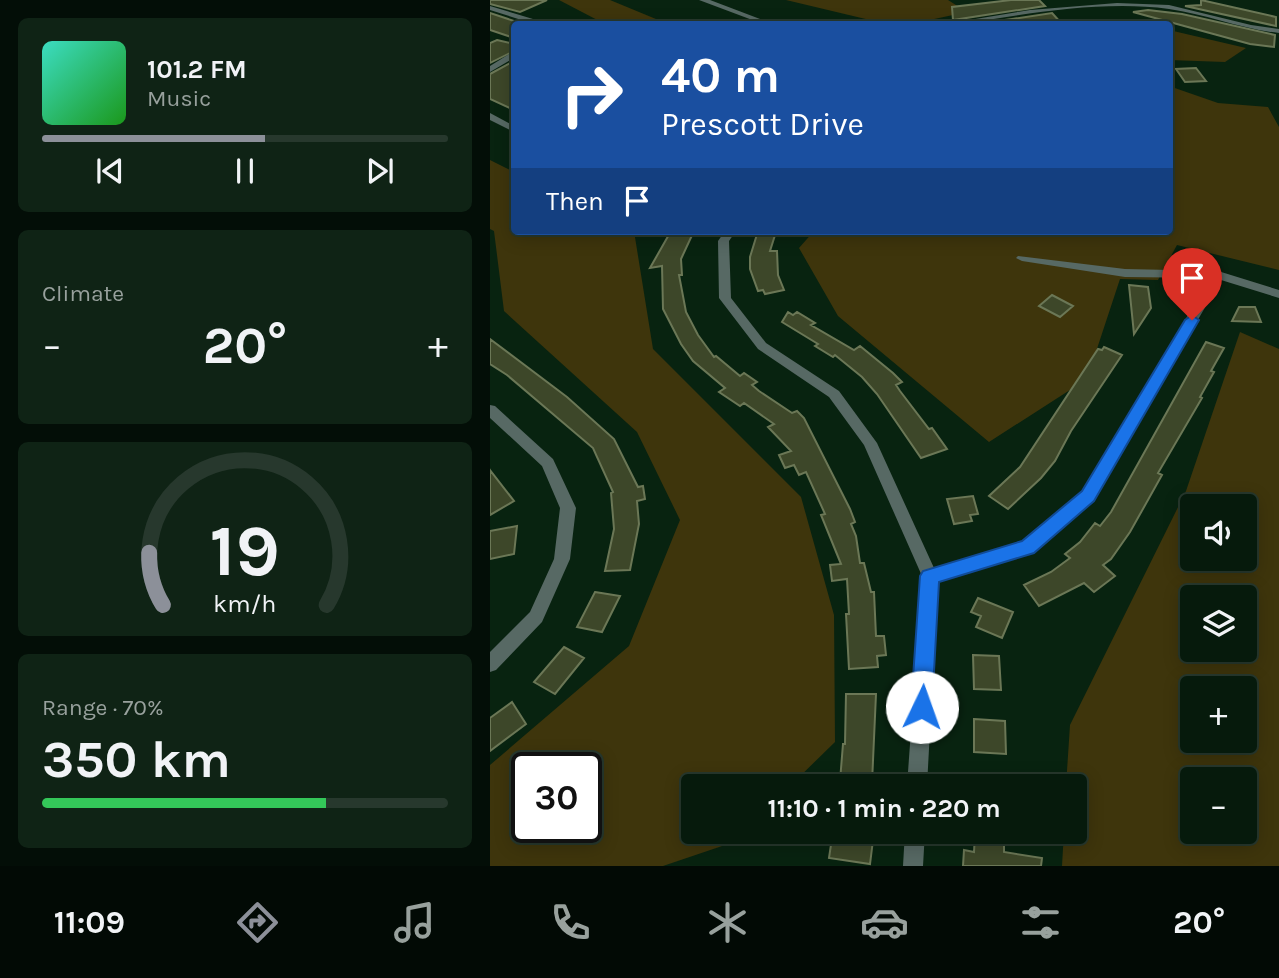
<!DOCTYPE html>
<html lang="en">
<head>
<meta charset="utf-8">
<style>
	body { margin:0; font-family:Karla,sans-serif; background:#0f2315; color:#f1f3f6; height:100vh; display:flex; flex-direction:column; font-size:26px; white-space:nowrap }
	* { box-sizing:border-box; margin:0 }
	p { font-size:23px; color:#98a19d }
	.icon { flex:none; width:38px; height:38px; fill:none; stroke:currentColor; stroke-width:2; stroke-linecap:round; stroke-linejoin:round }
	.map { position:relative; flex:1; overflow:hidden }
	.details { display:flex; flex-direction:column; gap:18px; padding:18px; background:#030e07; width:490px }
	.details>* { flex:none }
	.top-card { position:absolute; left:21px; top:21px; width:662px; height:214px; border-radius:7px; box-shadow:0 4px 18px #0003,0 0 0 2px #27382d; background:#1a4fa0; color:#fff; overflow:hidden }
	.tools { position:absolute; left:690px; top:494px; display:grid; gap:14px }
	.tools a { display:grid; place-items:center; width:77px; height:77px; border-radius:7px; background:#061a0c; box-shadow:0 4px 18px #0003,0 0 0 2px #27382d; font-size:35px }
	.speed { position:absolute; left:21px; top:752px; display:flex; gap:14px; font-size:35px; font-weight:700; text-align:center }
	.speed>* { display:grid; place-content:center; width:91px; height:91px; border-radius:50%; background:#061a0c; box-shadow:0 4px 18px #0003,0 0 0 2px #27382d; line-height:1 }
	.speed .limit { border:4px solid #111; border-radius:10px; background:#fff; color:#111 }
	.pin { position:absolute; display:grid; place-items:center; width:60px; height:60px; color:#fff; margin:-72px -30px; border-radius:50% 50% 50% 0; rotate:-45deg; box-shadow:0 0 7px #0007 }
	.pin .icon { rotate:45deg }
	.me { position:absolute; width:77px; margin:-38px; rotate:3deg; stroke-linejoin:round; filter:drop-shadow(0 0 5px #0008) }
	.turn { display:flex; align-items:center; gap:24px; height:147px; padding:0 35px; font-size:32px }
	.turn .icon { width:91px; height:91px; stroke-width:2.5 }
	.turn b { display:block; font-size:49px; line-height:60px }
	.then { display:flex; align-items:center; height:66px; padding:0 35px; background:#0003; gap:14px; font-size:26px }
	.big { font-size:52px; font-weight:700; line-height:1.1 }
	.details .tile { flex:1; display:flex; flex-direction:column; justify-content:center; gap:10px; min-width:0; padding:0 24px; border-radius:10px; background:#0f2315 }
	.details .dial { align-items:center; gap:0 }
	.dial svg { height:182px; overflow:visible; fill:none; stroke:#27382d; stroke-width:7; stroke-linecap:round; text-anchor:middle }
	.dial text { fill:#f1f3f6; stroke:none }
	.song { display:flex; align-items:center; gap:21px }
	.cover { width:84px; height:84px; border-radius:10px; background:linear-gradient(135deg,hsl(170 70% 55%),hsl(120 70% 35%)) }
	.played { height:7px; border-radius:4px; background:linear-gradient(90deg,#8c9099 55%,#27382d 55%) }
	.keys { display:flex; justify-content:space-around; direction:ltr }
	.heat { display:flex; justify-content:space-between; align-items:center; font-size:38px; direction:ltr }
	.charge { height:10px; border-radius:5px; background:linear-gradient(90deg,#34c759 70%,#27382d 0) }
	.trip { position:absolute; left:191px; top:774px; width:406px; height:70px; border-radius:7px; background:#061a0c; box-shadow:0 4px 18px #0003,0 0 0 2px #27382d; font-weight:700; line-height:70px; text-align:center }
	.dock { display:flex; height:112px; justify-content:space-around; align-items:center; background:#020a05; color:#98a19d }
	.dock .icon { width:49px; height:49px }
	.dock .active { color:#8c9099 }
	.dock b { font-size:32px; color:#f1f3f6 }
	main { display:flex; flex:1; min-height:0 }
	.map>svg:first-child { display:block }
	.green { fill:#3e350c; fill-rule:evenodd }
	.building { fill:#3d4729; stroke:#6b7756; stroke-width:2 }
	.lines { fill:none; stroke-linecap:round; stroke-linejoin:round }
	.street { fill:#576964; fill-rule:evenodd }
	.route { fill:#1a73e8; stroke:#114b97; stroke-width:2 }
</style>
</head>
<body>
<main>
<section class="details">
<div class="tile">
<div class="song"><i class="cover"></i><div><b>101.2 FM</b><p>Music</p></div></div>
<div class="played"></div>
<div class="keys"><svg class="icon" aria-label="previous" viewBox="0 0 24 24"><path d="M18 5L8 12l10 7zM5 5v14"/></svg><svg class="icon" aria-label="pause" viewBox="0 0 24 24"><path d="M8 5v14M16 5v14"/></svg><svg class="icon" aria-label="next" viewBox="0 0 24 24"><path d="M6 5l10 7-10 7zM19 5v14"/></svg></div>
</div>
<div class="tile"><p>Climate</p>
<div class="heat"><a>−</a><b class="big">20°</b><a>+</a></div>
</div>
<div class="tile dial"><svg viewBox="0 0 100 80">
<path d="M14 69A42 42 0 1 1 86 69"/>
<path d="M14 69A42 42 0 0 1 8 46" stroke="#8c9099"/>
<text x="50" y="56" font-size="32" font-weight="700">19</text>
<text x="50" y="72" font-size="11">km/h</text>
</svg></div>
<div class="tile"><p>Range · 70%</p><b class="big">350 km</b><div class="charge"></div></div>
</section>
<div class="map">
<svg width="789" height="866" viewBox="0 0 789 866">
	<rect width="100%" height="100%" fill="#082310"/>
	<path class="green" d="M 69,0 L 120,0 L 178,24 L 115,24 Z
		M 296,0 L 458,0 L 477,12 L 435,21 L 384,21 Z
		M 679,30 L 756,48 L 735,62 L 679,60 Z
		M 679,86 L 728,103 L 778,107 L 789,127 L 789,270 L 687,245 L 668,280 L 630,279 L 597,379 L 499,442 L 348,316 L 309,248 L 324,231 L 679,231 Z
		M 0,160 L 24,172 L 24,231 L 144,231 L 163,349 L 311,497 L 344,615 L 345,742 L 300,786 L 203,786 L 203,831 L 253,831 L 241,843 L 173,866 L 0,866 L 0,765 L 139,646 L 190,520 L 147,432 L 14,311 L 4,231 L 0,229 ZM 96,768 L 96,828 L 37,828 L 37,768 Z
		M 750,332 L 789,349 L 789,866 L 572,866 L 574,831 L 584,831 L 584,786 L 576,786 L 580,725 L 696,491 ZM 702,506 L 754,506 L 754,558 L 702,558 ZM 702,597 L 754,597 L 754,649 L 702,649 ZM 702,688 L 754,688 L 754,740 L 702,740 ZM 702,779 L 754,779 L 754,831 L 702,831 Z"/>
	<path class="building" d="M 0,0 L 57,0 L 30,12 L 0,4 Z
		M 549,0 L 555,6 L 463,20 L 462,7 L 521,0 Z
		M 711,0 L 786,17 L 786,26 L 695,6 L 711,5 Z
		M 658,10 L 692,14 L 785,35 L 784,47 L 760,44 L 643,12 Z
		M 0,13 L 24,21 L 24,38 L 0,30 Z
		M 562,13 L 572,24 L 484,24 L 522,19 Z
		M 7,40 L 24,44 L 24,51 L 0,63 L 0,43 Z
		M 24,61 L 24,110 L 0,99 L 0,74 Z
		M 706,68 L 716,81 L 695,82 L 686,69 Z
		M 181,231 L 204,231 L 191,259 L 192,275 L 189,275 L 196,312 L 208,335 L 224,357 L 226,356 L 250,376 L 254,373 L 267,382 L 262,385 L 269,391 L 302,413 L 307,411 L 314,418 L 360,509 L 365,522 L 361,524 L 366,536 L 370,563 L 374,563 L 381,592 L 384,592 L 386,636 L 394,636 L 396,655 L 387,656 L 388,667 L 359,669 L 356,614 L 359,614 L 357,579 L 342,581 L 340,565 L 351,564 L 331,515 L 335,514 L 316,472 L 309,475 L 304,465 L 295,468 L 289,455 L 301,451 L 278,427 L 284,424 L 254,403 L 250,406 L 229,392 L 235,388 L 203,361 L 191,344 L 173,309 L 172,266 L 160,268 Z
		M 268,231 L 286,232 L 280,251 L 287,251 L 288,275 L 294,290 L 275,294 L 273,290 L 268,291 L 260,269 L 260,257 Z
		M 639,285 L 658,287 L 661,308 L 644,334 Z
		M 562,295 L 583,306 L 570,317 L 549,306 Z
		M 749,307 L 765,307 L 771,322 L 742,321 Z
		M 298,312 L 303,315 L 307,312 L 325,323 L 321,325 L 364,350 L 370,346 L 403,373 L 412,382 L 406,385 L 410,391 L 439,429 L 442,428 L 457,449 L 431,458 L 387,394 L 372,377 L 345,355 L 343,357 L 325,346 L 328,344 L 292,322 Z
		M 0,339 L 77,397 L 124,439 L 148,487 L 153,486 L 155,499 L 147,501 L 149,524 L 140,570 L 115,571 L 124,529 L 121,493 L 123,492 L 103,448 L 17,375 L 0,364 Z
		M 716,342 L 734,348 L 721,371 L 724,372 L 710,397 L 712,398 L 668,473 L 672,475 L 640,532 L 621,559 L 613,565 L 625,576 L 604,592 L 594,583 L 549,606 L 534,585 L 561,572 L 580,558 L 575,554 L 590,542 L 605,523 L 610,526 L 621,512 Z
		M 614,347 L 632,355 L 581,431 L 565,461 L 551,478 L 518,509 L 499,496 L 530,467 L 608,349 L 612,350 Z
		M 0,470 L 24,501 L 0,515 Z
		M 483,496 L 488,514 L 480,515 L 482,521 L 464,524 L 457,499 Z
		M 27,526 L 24,554 L 0,559 L 0,531 Z
		M 105,592 L 130,596 L 112,632 L 87,627 Z
		M 488,598 L 523,612 L 512,638 L 486,627 L 491,616 L 481,612 Z
		M 74,647 L 94,658 L 65,694 L 44,682 Z
		M 483,655 L 509,656 L 511,690 L 484,689 Z
		M 356,694 L 386,694 L 382,783 L 350,781 L 353,744 L 355,744 Z
		M 22,702 L 36,724 L 0,751 L 0,718 Z
		M 484,719 L 515,721 L 516,754 L 484,752 Z
		M 343,831 L 374,831 L 374,838 L 383,840 L 380,864 L 339,858 Z
		M 485,834 L 514,839 L 514,852 L 552,858 L 551,866 L 473,866 L 474,850 L 484,852 Z"/>
	<g class="lines">
		<path class="street" d="M 209,0 L 220,0 L 283,24 L 273,24 Z
			M 627,3 L 679,5 L 761,25 L 789,29 L 789,33 C 751,29 716,14 679,9 C 611,0 537,14 470,24 L 455,24 L 540,10 Z
			M 0,6 L 53,22 L 54,24 L 44,24 L 0,10 Z
			M 21,53 L 24,53 L 24,58 L 0,72 L 0,66 Z
			M 0,113 L 24,126 L 24,132 L 0,120 Z
			M 235,231 L 246,231 L 239,241 L 241,298 L 276,343 L 349,391 L 387,443 L 444,568 L 533,542 L 593,492 L 720,278 L 635,277 L 532,261 L 526,258 L 528,256 L 635,269 L 728,271 L 789,290 L 789,298 L 731,280 L 603,500 L 544,552 L 448,581 L 437,786 L 417,786 L 432,576 L 374,445 L 339,397 L 268,349 L 229,298 L 228,241 Z
			M 0,405 L 5,406 L 63,459 L 86,508 L 80,559 L 52,622 L 6,670 L 0,672 L 0,652 L 40,612 L 64,559 L 70,508 L 52,466 L 0,418 Z
			M 415,831 L 435,831 L 433,866 L 413,866 Z"/>
	</g>
	<path class="route" d="M 702,315 L 709,320 L 604,501 L 544,553 L 449,582 L 442,707 L 439,714 L 432,717 L 425,714 L 421,707 L 430,576 L 433,571 L 532,541 L 592,491 L 695,320 Z"/>
</svg>
<div class="tools">
<a><svg class="icon" aria-label="sound" viewBox="0 0 24 24"><path d="M4 9h4l5-4v14l-5-4H4zM17 9q2 3 0 6"/></svg></a>
<a><svg class="icon" aria-label="layers" viewBox="0 0 24 24"><path d="M12 4l9 5-9 5-9-5zM3 14l9 5 9-5"/></svg></a>
<a>+</a>
<a>−</a>
</div>
<div class="speed"><div class="limit">30</div></div>
<div class="pin" style="left:702px;top:320px;background:#d93025"><svg class="icon" aria-label="arrive" viewBox="0 0 24 24"><path d="M6 21V4h12l-3 4 3 4H6"/></svg></div>
<svg class="me" style="left:432px;top:707px" viewBox="-20 -20 40 40"><circle r="19" fill="#fff"/><path d="M0-13L10 11 0 6-10 11z" fill="#1a73e8"/></svg>
<div class="trip">11:10 · 1 min · 220 m</div>
<div class="top-card">
<div class="turn"><svg class="icon" aria-label="right" viewBox="0 0 24 24"><path d="M7 20v-9h11M14 6l5 5-5 5"/></svg><div><b>40 m</b>Prescott Drive</div></div>
<div class="then">Then<svg class="icon" aria-label="arrive" viewBox="0 0 24 24"><path d="M6 21V4h12l-3 4 3 4H6"/></svg></div>
</div>
</div>
</main>
<nav class="dock">
<b>11:09</b>
<svg class="icon active" aria-label="directions" viewBox="0 0 24 24"><path d="M12 3l9 9-9 9-9-9zM9 14v-3h6M13 9l2 2-2 2"/></svg>
<svg class="icon" aria-label="music" viewBox="0 0 24 24"><path d="M9 18V5l10-2v13"/><circle cx="6" cy="18" r="3"/><circle cx="16" cy="16" r="3"/></svg>
<svg class="icon" aria-label="phone" viewBox="0 0 24 24"><path d="M5 4h4l2 5-3 2q2 4 5 5l2-3 5 2v4C11 20 4 13 5 4z"/></svg>
<svg class="icon" aria-label="climate" viewBox="0 0 24 24"><path d="M12 3v18M4 7l16 10M4 17L20 7"/></svg>
<svg class="icon" aria-label="car" viewBox="0 0 24 24"><path d="M5 17H2v-5l4-1 3-4h7l3 4 3 1v5h-3M9 17h6M6 11h13"/><circle cx="7" cy="17" r="2"/><circle cx="17" cy="17" r="2"/></svg>
<svg class="icon" aria-label="filters" viewBox="0 0 24 24"><path d="M4 7h16M4 17h16"/><circle cx="9" cy="7" r="2"/><circle cx="15" cy="17" r="2"/></svg>
<b>20°</b>
</nav>
</body>
</html>
